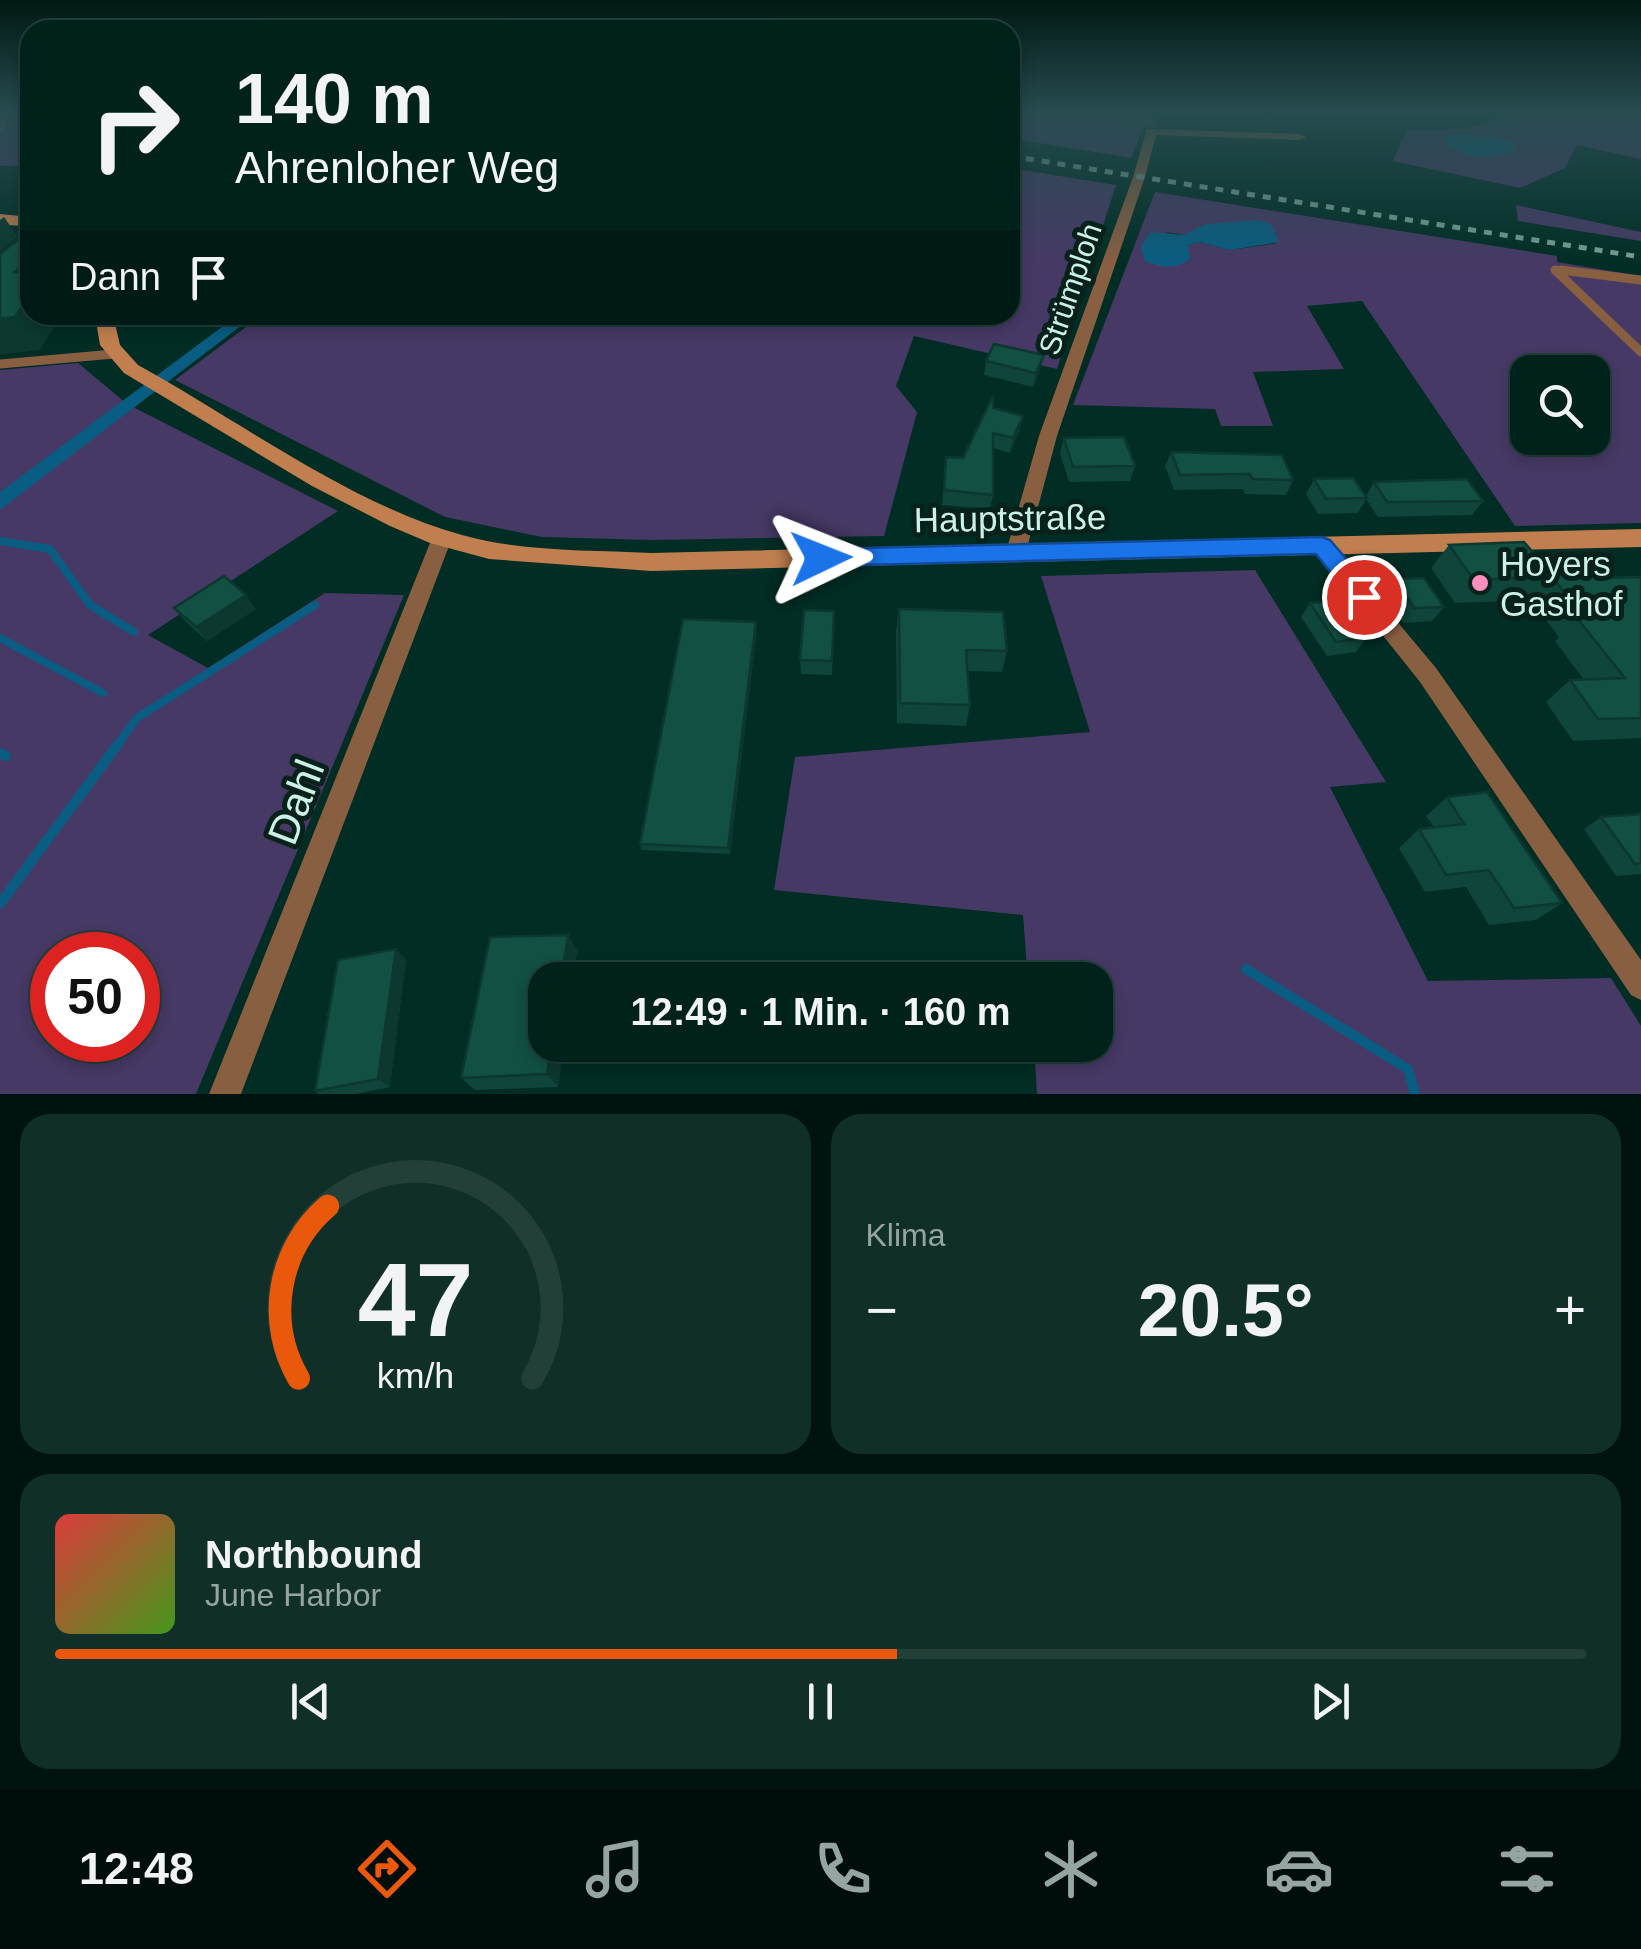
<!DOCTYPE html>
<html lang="de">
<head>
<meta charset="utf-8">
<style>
	body { margin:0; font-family:Arial,sans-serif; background:#0f2f28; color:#f1f3f6; height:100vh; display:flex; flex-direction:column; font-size:38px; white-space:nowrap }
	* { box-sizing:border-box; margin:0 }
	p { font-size:32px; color:#96a4a3 }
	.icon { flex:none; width:55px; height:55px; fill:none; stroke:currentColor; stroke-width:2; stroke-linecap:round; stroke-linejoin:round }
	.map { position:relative; height:1094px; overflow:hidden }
	.drawer { display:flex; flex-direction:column; gap:20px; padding:20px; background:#01130f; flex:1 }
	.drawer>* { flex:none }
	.top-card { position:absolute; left:20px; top:20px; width:1000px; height:305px; border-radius:30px; box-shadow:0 5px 15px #0003,0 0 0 2px #233f3a; background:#01221b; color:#f1f3f6; overflow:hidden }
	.fabs { position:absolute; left:1510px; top:355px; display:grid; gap:20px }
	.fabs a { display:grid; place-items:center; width:100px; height:100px; border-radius:20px; background:#01221b; box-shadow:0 5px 15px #0003,0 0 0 2px #233f3a; font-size:50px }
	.speed { position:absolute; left:30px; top:932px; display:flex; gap:20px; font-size:50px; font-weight:700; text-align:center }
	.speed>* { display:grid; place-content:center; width:130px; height:130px; border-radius:50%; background:#01221b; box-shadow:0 5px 15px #0003,0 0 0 2px #233f3a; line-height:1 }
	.speed .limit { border:15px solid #d22; background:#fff; color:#111 }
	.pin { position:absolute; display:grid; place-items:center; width:85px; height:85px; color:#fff; margin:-42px; border:5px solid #fff; border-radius:50%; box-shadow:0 2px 10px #0007 }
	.me { position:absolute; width:110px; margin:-55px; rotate:88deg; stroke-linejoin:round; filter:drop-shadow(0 0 8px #0008) }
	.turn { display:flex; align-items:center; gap:35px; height:210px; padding:0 50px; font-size:45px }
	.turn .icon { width:130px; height:130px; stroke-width:2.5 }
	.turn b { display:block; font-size:70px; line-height:85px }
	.then { display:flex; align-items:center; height:95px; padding:0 50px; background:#0003; gap:20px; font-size:38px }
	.big { font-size:75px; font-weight:600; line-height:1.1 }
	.drawer .widget { flex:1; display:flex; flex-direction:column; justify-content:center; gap:15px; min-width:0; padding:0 35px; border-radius:30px; background:#0f2f28 }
	.drawer .dial { align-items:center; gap:0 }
	.dial svg { height:260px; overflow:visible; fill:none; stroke:#233f3a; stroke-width:7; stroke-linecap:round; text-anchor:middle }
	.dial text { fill:#f1f3f6; stroke:none }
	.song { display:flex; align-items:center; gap:30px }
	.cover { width:120px; height:120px; border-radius:15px; background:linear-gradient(135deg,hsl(0 70% 55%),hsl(100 70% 35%)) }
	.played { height:10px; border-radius:5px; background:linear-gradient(90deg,#ea580c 55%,#233f3a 55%) }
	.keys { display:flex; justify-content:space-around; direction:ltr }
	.heat { display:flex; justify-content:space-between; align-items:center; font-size:55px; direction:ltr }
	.drawer .tiles { flex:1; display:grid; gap:20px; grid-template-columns:1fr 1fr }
	.widget:last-child { grid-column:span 2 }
	.trip { position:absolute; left:528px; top:962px; width:585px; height:100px; border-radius:30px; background:#01221b; box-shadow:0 5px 15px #0003,0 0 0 2px #233f3a; font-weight:600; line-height:100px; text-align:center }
	.tabs { display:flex; height:160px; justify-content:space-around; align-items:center; background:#000e0b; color:#96a4a3 }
	.tabs .icon { width:70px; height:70px }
	.tabs .current { color:#ea580c }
	.tabs b { font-size:45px; color:#f1f3f6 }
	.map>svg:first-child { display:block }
	.green { fill:#463965; fill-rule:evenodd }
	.water { fill:#0a5d82 }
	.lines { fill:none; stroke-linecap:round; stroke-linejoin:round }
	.stream-far1 { stroke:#0a5d82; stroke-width:8 }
	.stream { stroke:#0a5d82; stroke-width:10 }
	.path { stroke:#487167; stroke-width:2.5; stroke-dasharray:6 4; stroke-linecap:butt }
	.service-far1 { stroke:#895f42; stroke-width:6 }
	.service { stroke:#895f42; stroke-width:9 }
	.minor { fill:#895f42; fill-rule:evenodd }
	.secondary { fill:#c17f4f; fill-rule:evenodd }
	.rail { stroke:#78a095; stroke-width:5; stroke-dasharray:8 8; stroke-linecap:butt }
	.wall { fill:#0f453a }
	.shaded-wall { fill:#0c382f }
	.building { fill:#115043; stroke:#0c382f; stroke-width:2.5 }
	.route { fill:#1a73e8; stroke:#114b97; stroke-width:2.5 }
	.poi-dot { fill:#fe8ebb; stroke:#08211b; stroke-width:4 }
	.labels { text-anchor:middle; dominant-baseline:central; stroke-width:10; stroke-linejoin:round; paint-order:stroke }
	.far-street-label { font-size:30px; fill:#ccf1e6; stroke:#08211b }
	.street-label { font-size:35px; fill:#ccf1e6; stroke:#08211b }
	.poi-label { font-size:35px; fill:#ccf1e6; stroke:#08211b; text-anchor:start }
	.near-street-label { font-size:42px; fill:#ccf1e6; stroke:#08211b }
</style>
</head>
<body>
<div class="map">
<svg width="1641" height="1094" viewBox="0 0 1641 1094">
	<rect width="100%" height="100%" fill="#012d24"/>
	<path class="green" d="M 0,113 L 24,113 L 20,117 L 30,117 L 30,166 L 0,166 Z
		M 1010,113 L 1151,113 L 1160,127 L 1143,127 L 1131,158 L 1010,138 Z
		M 1508,113 L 1641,113 L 1641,159 L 1577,145 L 1565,168 L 1520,188 L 1393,161 L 1407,130 L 1467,129 Z
		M 1010,168 L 1116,185 L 1057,369 L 914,336 L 896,386 L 917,412 L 884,536 L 652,540 L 542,537 L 445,517 L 175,380 L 262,315 L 1010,315 Z
		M 1155,192 L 1557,256 L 1557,262 L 1641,276 L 1641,523 L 1515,526 L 1362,301 L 1307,306 L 1344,369 L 1253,372 L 1273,426 L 1221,426 L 1215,409 L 1073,405 ZM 1202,229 L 1278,243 L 1230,250 L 1199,242 L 1188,245 L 1166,232 L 1184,235 ZM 1528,372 L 1592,372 L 1592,438 L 1528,438 Z
		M 1516,205 L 1641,232 L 1641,241 L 1518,221 Z
		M 78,363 L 127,404 L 338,511 L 148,635 L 208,668 L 325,593 L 404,595 L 196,1094 L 0,1094 L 0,370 ZM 52,955 L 138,955 L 138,1040 L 52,1040 Z
		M 1255,570 L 1386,782 L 1330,787 L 1428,981 L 1611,978 L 1641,1026 L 1641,1094 L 1037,1094 L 1034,1045 L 1095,1045 L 1095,980 L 1028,980 L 1023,915 L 774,890 L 795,757 L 1090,732 L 1041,576 Z"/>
	<path class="water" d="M 1449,135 L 1477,135 L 1514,142 L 1516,150 C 1489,160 1469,160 1444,142 Z
		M 1258,220 L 1271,224 L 1279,242 L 1230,250 L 1199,242 L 1188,245 L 1190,259 C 1174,270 1163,268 1145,261 L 1141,247 L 1150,232 L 1184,235 L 1206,224 Z
		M 238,315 L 255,315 L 0,510 L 0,492 Z"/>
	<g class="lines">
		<path class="stream-far1" d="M 0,541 L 50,549 L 90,605 L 134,632
			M 0,638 L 103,693
			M 116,747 L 137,718 L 315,605"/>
		<path class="stream" d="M 0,753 L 6,756
			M 0,904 L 118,744
			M 1246,969 L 1408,1069 L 1415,1094"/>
		<path class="path" d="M 1114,113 L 1138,125
			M 0,130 L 22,113"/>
		<path class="service-far1" d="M 1558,272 L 1554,269 L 1581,272"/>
		<path class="service" d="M 1555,270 L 1641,352
			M 1561,270 L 1641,280
			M 0,364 L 114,354"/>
		<path class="minor" d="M 1147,129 L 1300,134 L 1306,137 L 1300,140 L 1156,135 L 1145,177 L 1057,436 L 1026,552 L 1016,559 L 1009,557 L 1006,552 L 1039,436 L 1133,177 Z
			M 442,531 L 452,538 L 241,1094 L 209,1094 L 432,538 Z
			M 1322,538 L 1329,540 L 1436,668 L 1641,960 L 1641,1000 L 1631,995 L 1420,682 L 1315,550 L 1312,545 Z"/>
		<path class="secondary" d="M 0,214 L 30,217 L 30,227 L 0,224 Z
			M 95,315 L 113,315 L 120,345 L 138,365 C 238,420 352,505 462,535 C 522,552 588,550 651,553 L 1641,529 L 1641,547 L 651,571 L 489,559 L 430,543 L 390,526 L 312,486 L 124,373 L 100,345 Z"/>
		<path class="rail" d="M 1010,156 L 1641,257"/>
	</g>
	<path class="wall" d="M 986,361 L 1040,370 L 1033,387 L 984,375 Z
		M 993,408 L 1020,430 L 1010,453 L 993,448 L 993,495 L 990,509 L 942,505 L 946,457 L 963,458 Z
		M 1064,438 L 1135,466 L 1130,481 L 1069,482 L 1060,453 Z
		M 1171,452 L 1293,480 L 1286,495 L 1245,494 L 1243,489 L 1174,490 L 1165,466 Z
		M 1314,479 L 1366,496 L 1374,482 L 1483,501 L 1472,515 L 1378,517 L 1366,499 L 1358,513 L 1318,514 L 1306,494 Z
		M 1449,545 L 1537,557 L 1602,578 L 1641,577 L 1641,738 L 1573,741 L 1546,702 L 1570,680 L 1584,680 L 1555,641 L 1559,637 L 1531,600 L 1455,603 L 1431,568 Z
		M 1395,579 L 1444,607 L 1432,621 L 1403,623 L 1385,594 Z
		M 1310,603 L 1367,637 L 1356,652 L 1327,656 L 1301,617 Z
		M 174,608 L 256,609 L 207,641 L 186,622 Z
		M 899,609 L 1007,651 L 1002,672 L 968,671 L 970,705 L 966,726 L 897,723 L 896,630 Z
		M 834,611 L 832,675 L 801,674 L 800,660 Z
		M 757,629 L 730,854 L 642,850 L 640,844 Z
		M 1447,797 L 1562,903 L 1536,920 L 1489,925 L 1466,887 L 1425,892 L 1399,848 L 1419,829 L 1434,827 L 1426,816 Z
		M 1641,814 L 1641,874 L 1616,876 L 1584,829 L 1601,817 Z
		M 568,935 L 577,951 L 558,1087 L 475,1090 L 461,1078 Z
		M 396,949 L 406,960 L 390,1087 L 356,1094 L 319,1094 L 315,1091 Z"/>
	<path class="shaded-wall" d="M 4,217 L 18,237 L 0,251 L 0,220 Z
		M 30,259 L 30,293 L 15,272 Z
		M 30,296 L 30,315 L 80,315 L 74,325 L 54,327 L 40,350 L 0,355 L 0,319 Z
		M 1044,355 L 1040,370 L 1033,387 L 1036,373 Z
		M 1023,416 L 1020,430 L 1010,453 L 1013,438 Z
		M 246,595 L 256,609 L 207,641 L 196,627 Z
		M 756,622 L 757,629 L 730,854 L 728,848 Z
		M 568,935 L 577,951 L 573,980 L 561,980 Z
		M 396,949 L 406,960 L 390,1087 L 378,1079 Z
		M 551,1045 L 564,1045 L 558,1087 L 547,1074 Z"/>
	<path class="building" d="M 28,232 L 30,232 L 30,259 L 15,272 L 30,271 L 30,296 L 15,317 L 0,319 L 0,254 Z
		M 994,344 L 1044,355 L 1036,373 L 986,361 Z
		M 993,396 L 993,408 L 1023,416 L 1013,438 L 993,433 L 993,495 L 944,490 L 946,457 L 963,458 Z
		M 1124,437 L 1135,466 L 1073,467 L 1064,438 Z
		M 1171,452 L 1282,455 L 1293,480 L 1252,479 L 1250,474 L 1180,475 Z
		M 1353,478 L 1367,498 L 1326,499 L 1314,479 Z
		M 1467,479 L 1483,501 L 1387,502 L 1374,482 Z
		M 1524,542 L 1537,557 L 1583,556 L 1602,578 L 1641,577 L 1641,718 L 1598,719 L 1570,680 L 1625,678 L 1577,618 L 1585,618 L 1552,577 L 1474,580 L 1449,545 Z
		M 224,576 L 246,595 L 196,627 L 174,608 Z
		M 1424,578 L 1444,607 L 1414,608 L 1395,579 Z
		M 1339,599 L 1367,637 L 1336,642 L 1310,603 Z
		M 899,609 L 1003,612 L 1007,651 L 966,650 L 970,705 L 900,703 Z
		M 804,610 L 834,611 L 832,661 L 800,660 Z
		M 683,619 L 756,622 L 728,848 L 640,844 Z
		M 1487,792 L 1562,903 L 1514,908 L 1489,870 L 1446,875 L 1419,829 L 1464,824 L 1447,797 Z
		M 1641,814 L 1641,863 L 1635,864 L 1601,817 Z
		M 568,935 L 561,980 L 545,980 L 545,1045 L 551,1045 L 547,1074 L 461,1078 L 490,937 Z
		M 396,949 L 378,1079 L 315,1091 L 338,960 Z"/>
	<linearGradient id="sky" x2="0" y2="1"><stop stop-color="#011914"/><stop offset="0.42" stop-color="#274c50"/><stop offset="1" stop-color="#274c50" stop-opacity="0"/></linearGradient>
	<rect width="1641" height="266" fill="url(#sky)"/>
	<path class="route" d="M 1322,537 L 1330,540 L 1373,590 L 1376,597 L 1373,604 L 1356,604 L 1316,554 L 821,566 L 810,558 L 821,549 Z"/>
	<circle class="poi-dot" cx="1480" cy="583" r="10"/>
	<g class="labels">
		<g class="far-street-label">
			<text transform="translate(1070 289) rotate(-71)">Strümploh</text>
		</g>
		<g class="street-label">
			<text transform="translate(1010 518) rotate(-1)">Hauptstraße</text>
		</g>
		<g class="poi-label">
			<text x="1500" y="563">Hoyers<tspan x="1500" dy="40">Gasthof</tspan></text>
		</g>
		<g class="near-street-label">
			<text transform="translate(296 802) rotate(-69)">Dahl</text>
		</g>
	</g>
</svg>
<div class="fabs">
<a><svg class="icon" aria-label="search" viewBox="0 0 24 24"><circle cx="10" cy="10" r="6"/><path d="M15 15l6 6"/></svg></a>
</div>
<div class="speed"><div class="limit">50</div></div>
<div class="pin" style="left:1364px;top:597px;background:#d93025"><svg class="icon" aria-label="arrive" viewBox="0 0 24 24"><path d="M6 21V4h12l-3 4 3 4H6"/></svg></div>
<svg class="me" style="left:821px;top:558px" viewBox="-20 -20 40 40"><path d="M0-17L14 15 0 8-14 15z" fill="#1a73e8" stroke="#fff" stroke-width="4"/></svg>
<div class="trip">12:49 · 1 Min. · 160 m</div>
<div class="top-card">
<div class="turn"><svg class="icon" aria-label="right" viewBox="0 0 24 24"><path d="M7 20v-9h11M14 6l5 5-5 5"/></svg><div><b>140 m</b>Ahrenloher Weg</div></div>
<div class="then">Dann<svg class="icon" aria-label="arrive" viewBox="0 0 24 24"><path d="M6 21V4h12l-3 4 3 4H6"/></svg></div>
</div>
</div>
<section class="drawer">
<div class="tiles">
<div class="widget dial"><svg viewBox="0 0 100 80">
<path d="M14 69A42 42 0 1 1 86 69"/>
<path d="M14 69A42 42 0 0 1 23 16" stroke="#ea580c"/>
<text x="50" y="56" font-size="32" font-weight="700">47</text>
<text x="50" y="72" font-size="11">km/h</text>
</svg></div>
<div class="widget"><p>Klima</p>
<div class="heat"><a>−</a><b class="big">20.5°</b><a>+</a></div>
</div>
<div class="widget">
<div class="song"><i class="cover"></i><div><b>Northbound</b><p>June Harbor</p></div></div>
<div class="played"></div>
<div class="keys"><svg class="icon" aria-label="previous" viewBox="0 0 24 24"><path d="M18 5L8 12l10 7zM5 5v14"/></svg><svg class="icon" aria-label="pause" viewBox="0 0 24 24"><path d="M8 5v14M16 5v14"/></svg><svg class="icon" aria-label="next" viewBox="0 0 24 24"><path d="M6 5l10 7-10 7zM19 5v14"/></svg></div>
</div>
</div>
</section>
<nav class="tabs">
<b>12:48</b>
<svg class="icon current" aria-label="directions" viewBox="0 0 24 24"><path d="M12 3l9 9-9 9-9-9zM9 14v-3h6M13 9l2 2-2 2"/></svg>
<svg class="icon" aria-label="music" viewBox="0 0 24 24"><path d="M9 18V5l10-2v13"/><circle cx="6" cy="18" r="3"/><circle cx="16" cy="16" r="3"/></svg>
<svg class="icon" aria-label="phone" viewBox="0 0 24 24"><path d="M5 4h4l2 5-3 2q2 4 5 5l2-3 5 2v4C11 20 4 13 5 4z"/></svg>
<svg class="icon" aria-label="climate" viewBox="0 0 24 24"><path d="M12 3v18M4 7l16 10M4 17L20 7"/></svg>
<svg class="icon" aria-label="car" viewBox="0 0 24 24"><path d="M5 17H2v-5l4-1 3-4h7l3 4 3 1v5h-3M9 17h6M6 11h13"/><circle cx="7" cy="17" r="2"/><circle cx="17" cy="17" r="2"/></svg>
<svg class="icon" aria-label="filters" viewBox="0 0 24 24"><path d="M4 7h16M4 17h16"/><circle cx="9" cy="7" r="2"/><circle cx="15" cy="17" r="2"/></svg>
</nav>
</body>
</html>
